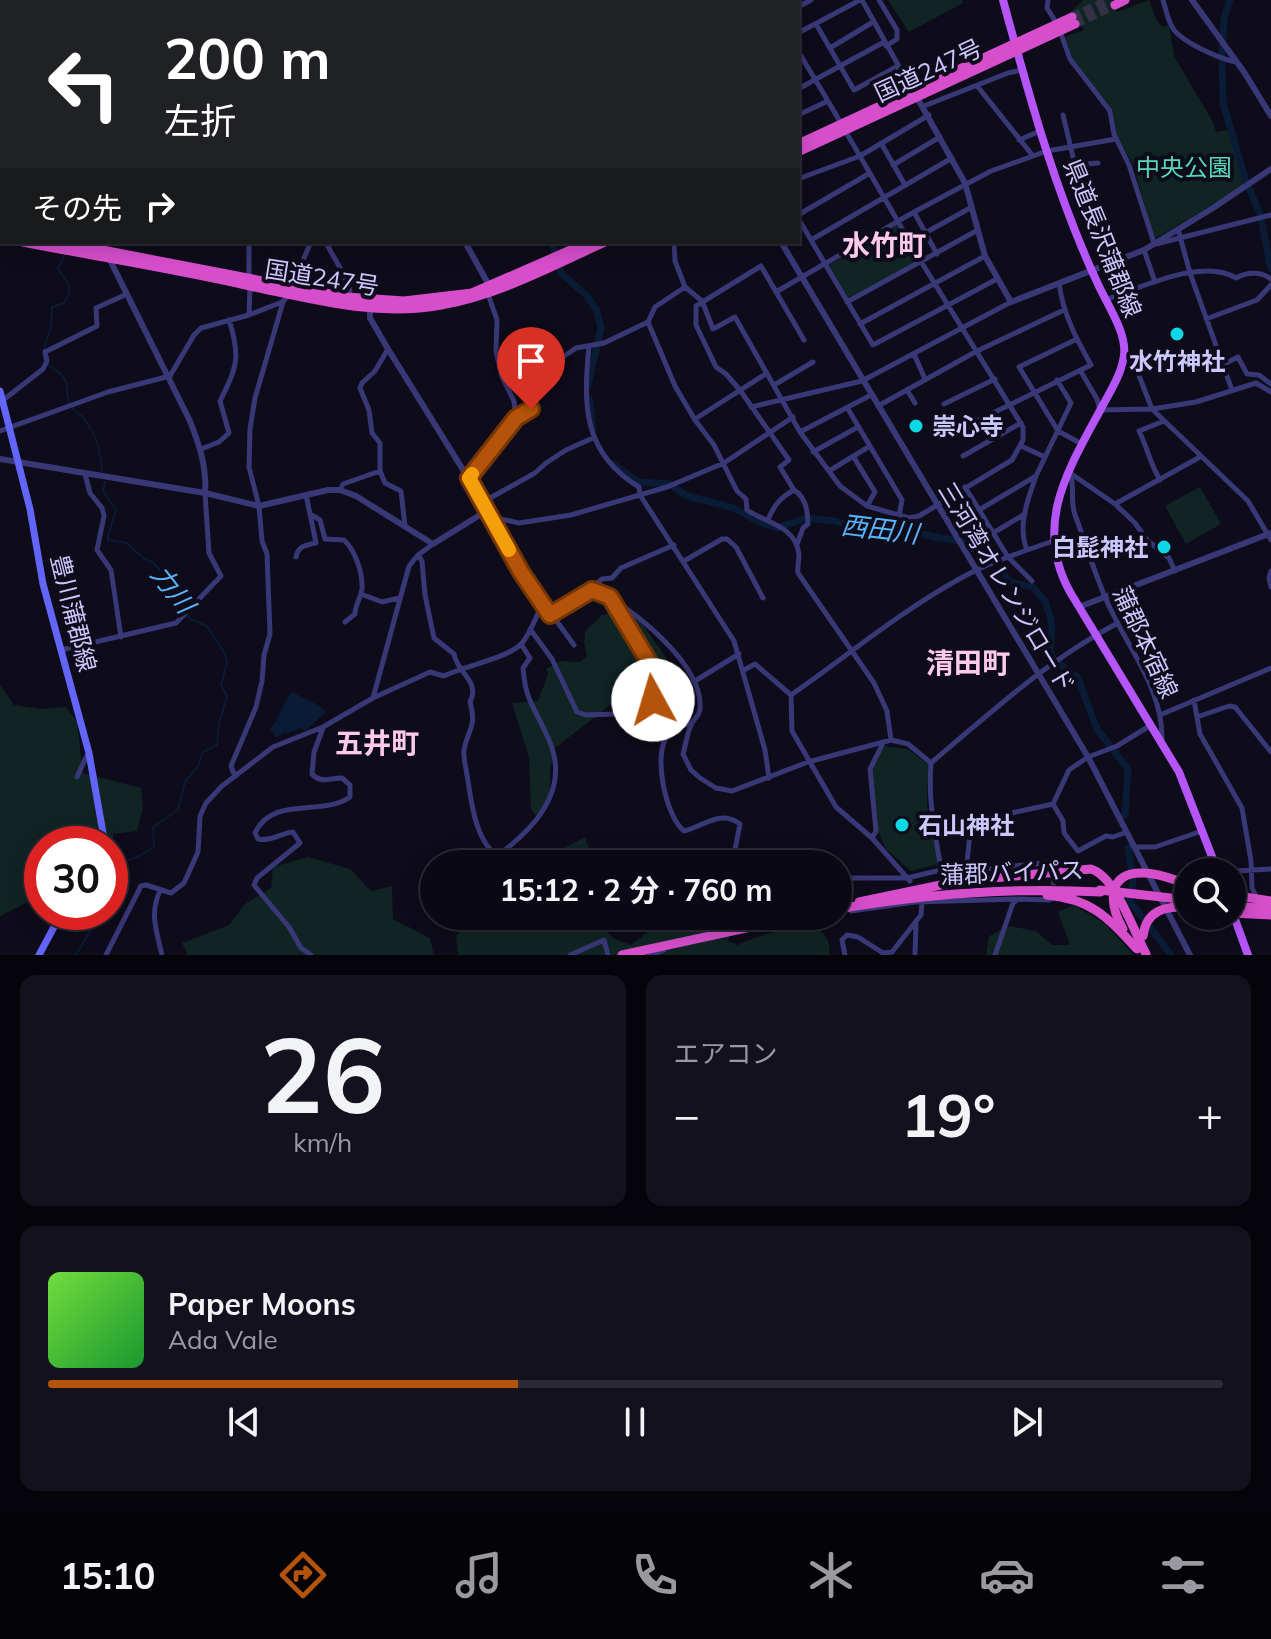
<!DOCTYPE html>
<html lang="ja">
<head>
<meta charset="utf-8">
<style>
	body { margin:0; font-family:Mulish,"Noto Sans JP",sans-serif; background:#13111d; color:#f1f3f6; height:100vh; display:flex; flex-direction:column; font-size:30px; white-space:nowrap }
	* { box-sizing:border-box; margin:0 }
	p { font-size:26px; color:#999aa0 }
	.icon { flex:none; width:44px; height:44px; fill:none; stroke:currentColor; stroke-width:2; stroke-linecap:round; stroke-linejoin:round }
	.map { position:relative; height:955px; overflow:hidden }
	.drawer { display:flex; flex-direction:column; gap:20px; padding:20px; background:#06040b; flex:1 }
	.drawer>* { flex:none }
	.hud { position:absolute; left:0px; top:0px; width:800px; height:244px; box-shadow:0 4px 20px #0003,0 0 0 2px #2a2934; background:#202124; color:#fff; overflow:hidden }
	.buttons { position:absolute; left:1174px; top:858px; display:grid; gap:16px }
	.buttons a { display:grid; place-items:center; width:72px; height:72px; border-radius:50%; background:#0a0814; box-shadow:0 4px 20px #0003,0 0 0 2px #2a2934; font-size:40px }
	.speed { position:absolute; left:24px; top:826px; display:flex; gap:16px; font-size:40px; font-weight:700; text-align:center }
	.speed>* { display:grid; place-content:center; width:104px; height:104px; border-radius:50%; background:#0a0814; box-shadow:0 4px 20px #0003,0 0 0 2px #2a2934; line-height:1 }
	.speed .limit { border:12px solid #d22; background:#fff; color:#111 }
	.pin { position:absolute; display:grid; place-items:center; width:68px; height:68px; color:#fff; margin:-82px -34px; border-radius:50% 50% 50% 0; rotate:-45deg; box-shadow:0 0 8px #0007 }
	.pin .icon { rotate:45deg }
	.me { position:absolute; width:88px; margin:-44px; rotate:354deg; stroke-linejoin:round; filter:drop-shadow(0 0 6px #0008) }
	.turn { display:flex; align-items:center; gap:28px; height:168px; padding:0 32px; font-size:36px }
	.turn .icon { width:104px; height:104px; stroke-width:2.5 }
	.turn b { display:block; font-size:56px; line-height:68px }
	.then { display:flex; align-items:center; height:76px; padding:0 32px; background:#0003; gap:16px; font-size:30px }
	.big { font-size:60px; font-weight:700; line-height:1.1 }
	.drawer .tile { flex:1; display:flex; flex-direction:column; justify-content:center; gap:12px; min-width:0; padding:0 28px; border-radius:16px; background:#13111d }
	.drawer .dial { align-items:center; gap:0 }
	.dial b { font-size:104px; line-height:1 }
	.song { display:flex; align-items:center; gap:24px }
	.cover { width:96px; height:96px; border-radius:12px; background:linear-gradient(135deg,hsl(100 70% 55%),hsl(130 70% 35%)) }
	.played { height:8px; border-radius:4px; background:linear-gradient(90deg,#b45309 40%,#2a2934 40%) }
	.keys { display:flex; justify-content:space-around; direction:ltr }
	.heat { display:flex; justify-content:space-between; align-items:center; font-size:44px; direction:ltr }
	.drawer .tiles { flex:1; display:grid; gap:20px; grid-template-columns:1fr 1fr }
	.tile:last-child { grid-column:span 2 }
	.trip { position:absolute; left:420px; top:850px; width:432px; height:80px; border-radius:40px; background:#0a0814; box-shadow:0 4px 20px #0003,0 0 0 2px #2a2934; font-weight:700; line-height:80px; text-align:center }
	.tabs { display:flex; height:128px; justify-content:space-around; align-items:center; background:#040308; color:#999aa0 }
	.tabs .icon { width:56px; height:56px }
	.tabs .current { color:#b45309 }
	.tabs b { font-size:36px; color:#f1f3f6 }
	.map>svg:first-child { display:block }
	.green { fill:#0f2423 }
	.water { fill:#0a1b35 }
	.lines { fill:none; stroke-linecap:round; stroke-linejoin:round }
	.stream { stroke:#0a1b35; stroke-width:2 }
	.river { stroke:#0a1b35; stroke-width:7 }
	.minor-tunnel { stroke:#343147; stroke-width:5; stroke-dasharray:5 2.5; stroke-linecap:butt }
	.trunk-tunnel { stroke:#343147; stroke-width:9; stroke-dasharray:9 4.5; stroke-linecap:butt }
	.minor { stroke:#393877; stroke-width:5 }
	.tertiary { stroke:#393877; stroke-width:6 }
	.secondary { stroke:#6364f8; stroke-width:7 }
	.primary { stroke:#b554f7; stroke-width:8 }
	.trunk { stroke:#d64ecc; stroke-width:9 }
	.trunk-bridge { stroke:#d64ecc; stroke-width:9 }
	.route-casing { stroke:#753606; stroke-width:20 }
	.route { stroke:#b45309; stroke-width:14 }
	.slow { stroke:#f59e0b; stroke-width:14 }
	.poi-dot { fill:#0bd7e5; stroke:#0e0b1a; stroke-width:3 }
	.labels { text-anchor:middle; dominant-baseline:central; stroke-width:8; stroke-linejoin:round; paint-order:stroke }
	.street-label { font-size:24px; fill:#ccc7fc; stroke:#0e0b1a }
	.park-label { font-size:24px; fill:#58d7b3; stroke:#0e0b1a }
	.poi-label { font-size:24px; font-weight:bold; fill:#ccc7fc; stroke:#0e0b1a; text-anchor:start }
	.water-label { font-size:26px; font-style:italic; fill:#5ab4f7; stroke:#0e0b1a }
	.quarter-label { font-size:28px; font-weight:bold; fill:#fdc9ec; stroke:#0e0b1a }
</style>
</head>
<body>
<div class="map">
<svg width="1271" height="955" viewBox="0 0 1271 955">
	<rect width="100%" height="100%" fill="#0e0b1a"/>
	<path class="green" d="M 888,0 L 962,0 L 963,3 L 909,32 Z
		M 1083,0 L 1112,0 L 1117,12 L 1149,0 L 1156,19 L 1162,27 L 1169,25 L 1174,56 L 1213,122 L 1216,132 L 1228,130 L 1232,132 L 1246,185 L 1154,239 L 1134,167 L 1117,135 L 1113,111 L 1073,59 L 1065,37 L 1084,30 L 1076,12 L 1067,16 Z
		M 897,225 L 918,262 L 848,298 L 829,265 Z
		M 1200,487 L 1221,524 L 1186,544 L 1165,506 Z
		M 620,611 L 638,618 L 670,663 L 685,706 L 674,710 L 631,693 L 622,696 L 555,748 L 550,770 L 550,791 L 546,810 L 535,815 L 531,809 L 529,757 L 512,703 L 538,701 L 548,674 L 546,669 L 560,661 L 581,662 L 587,656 L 584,643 L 585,631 L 602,615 Z
		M 0,685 L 14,705 L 42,709 L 66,707 L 77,722 L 83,773 L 141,788 L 143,808 L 137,831 L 113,834 L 113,849 L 110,851 L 110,844 L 42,844 L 42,895 L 0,916 Z
		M 883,746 L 908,749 L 929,765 C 927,785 926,803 929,823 C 932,839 938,851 938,867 L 935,865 L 911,871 L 886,849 L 878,831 L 872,770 Z
		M 585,837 L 594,864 L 534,864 Z
		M 308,857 L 350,869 L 371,891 L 392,886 L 393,919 L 430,938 L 434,955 L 188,955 L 182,943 L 229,925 L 245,904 L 271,888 L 273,867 Z
		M 1074,905 L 1105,924 L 1134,955 L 986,955 L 989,936 L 1009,926 L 1036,931 L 1052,945 L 1070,945 L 1058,912 Z
		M 506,916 L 606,916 L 601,928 L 615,939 L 631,945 C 643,937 660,918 672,916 L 734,916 L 728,941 L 737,945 C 759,935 781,931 802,921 C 818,926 833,936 829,955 L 458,955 L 456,936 L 466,927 Z"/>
	<path class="water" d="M 292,692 L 318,705 L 326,712 L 305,731 L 301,728 L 288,733 L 284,732 L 277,738 L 270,729 C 281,718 281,703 292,692 Z"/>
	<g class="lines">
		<path class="stream" d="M 44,360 L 43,353 L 51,326 L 52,307 L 64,303 L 69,294 L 68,283 L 58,269 L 65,254
			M 48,365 C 78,384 60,385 71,406 C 74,412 80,413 84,419 C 97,436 100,450 102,471
			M 105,482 L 103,491 L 116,510 L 108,536 L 108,540 L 127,543 L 143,558 L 152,562 L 173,583 L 177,601 L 190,619 L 207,626 L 225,654 L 227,663 L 221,685 L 227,696 L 219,724 L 217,745 L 203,752 L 198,766 L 185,782 L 178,810 L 153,827 L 154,847 C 138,859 124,860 110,869
			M 76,955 L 95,923 L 95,912"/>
		<path class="river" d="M 363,0 L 363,2
			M 1230,0 L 1224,19 L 1222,53 L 1223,103 L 1246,181 L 1260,214 L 1271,269
			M 0,175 L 2,178
			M 0,194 L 2,187
			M 552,242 L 561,273 L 588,297 L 597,311 L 601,328 L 588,385
			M 589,398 L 593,429
			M 613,464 L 639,482 L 669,484 L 687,496 L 734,508 L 759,522 L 777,528 L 806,518 L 835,521 L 873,532 L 905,530 L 940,538 L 985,545 L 997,558 L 1007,579 L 1016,584 L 1033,587 L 1045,601 L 1050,616 L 1052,627 L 1050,650 L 1053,659 L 1078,678 L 1097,729 L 1128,769 L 1125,815
			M 1128,848 L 1133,881 L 1130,901 L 1171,955"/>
		<path class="minor-tunnel" d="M 1053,893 L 1054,871
			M 721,916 L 725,934"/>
		<path class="trunk-tunnel" d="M 1072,17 L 1109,0
			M 1075,24 L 1115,5"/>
		<path class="minor" d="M 98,0 L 99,2
			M 183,0 L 184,2
			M 289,0 L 290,2
			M 367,0 L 367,2
			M 434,0 L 435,2
			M 507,0 L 509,2
			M 607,0 L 608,2
			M 673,0 L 678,0
			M 721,0 L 723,2
			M 770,0 L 771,2
			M 862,0 L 912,90
			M 879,0 L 897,30 L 897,39 L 886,46
			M 1048,0 L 1047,8 L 1057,24
			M 1163,0 C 1166,10 1168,22 1174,30 C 1184,43 1220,59 1236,62
			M 528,2 L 532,0
			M 560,2 L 564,0
			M 798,7 L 811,0
			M 816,24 L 854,90 L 898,66
			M 0,26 L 2,26
			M 1060,31 L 1070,59 L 1110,111 L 1114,134 L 1129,165 L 1154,243
			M 798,33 L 860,0
			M 830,48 L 873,22
			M 0,50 L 2,50
			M 798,51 L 828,101
			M 0,74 L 2,73
			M 978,87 L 1033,156
			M 798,89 L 884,42
			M 924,106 L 1008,73 L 1022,70
			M 1063,115 L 1075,165
			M 1019,140 L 1040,131
			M 881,143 L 905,185
			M 0,148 L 2,167
			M 893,165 L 940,137
			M 1077,178 L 1075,165 L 1098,163
			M 798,179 L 860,156 L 929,115
			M 0,201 L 2,200
			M 914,212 L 937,254
			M 798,215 L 870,173
			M 798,218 L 873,345 L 997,279
			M 1178,229 L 1190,273 L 1232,390
			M 925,233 L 972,207
			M 811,240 L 952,158
			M 326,242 C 333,258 346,274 350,291 L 346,297
			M 1156,244 L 1271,215
			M 1144,250 L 1155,282
			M 1121,274 L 1129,272 L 1136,289
			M 249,277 L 249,242
			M 292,285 L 311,242
			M 685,287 L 702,301 L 713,329 L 735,317 L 800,432 L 840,486 L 867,506 L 909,518 L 919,516 L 1012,460 L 1023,440 L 1023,427 L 922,263 L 828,101 L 798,115
			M 776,292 L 914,212 L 991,171 L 1047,151 L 1116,139
			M 488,294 L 497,320 L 496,352 L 502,377 L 514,401 L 516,418
			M 1105,300 C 1139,288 1203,257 1236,278 C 1247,272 1261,271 1271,279
			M 847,302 L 978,230
			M 249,315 L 250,287
			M 1206,319 L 1257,300 L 1271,285
			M 648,322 L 675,386 L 695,420 L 714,445 L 737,491 L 746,499 L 747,510 C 766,523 795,525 799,554 C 799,561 797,567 798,573 L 874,683 L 887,711 L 891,740
			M 860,324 L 985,256
			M 1077,339 L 1019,367 L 1058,431 L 1082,444
			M 589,346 C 583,406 583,453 639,487 L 640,495 L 734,641 L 765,750 L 769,778
			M 388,349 L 375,371 L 362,383 L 360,388 L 369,410 L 372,433 L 380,443 L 380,471 L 385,483 L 401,491 L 405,526
			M 1125,353 L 1131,355 L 1152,409 L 1248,501 L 1271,540
			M 914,354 L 925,379
			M 1222,365 L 1238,357 L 1247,374 L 1259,375 L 1271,384
			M 1080,370 L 1097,399 L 1100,410 L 1152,409 L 1196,402 L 1256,383 L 1271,392
			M 774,385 L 813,362
			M 907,390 L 915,403
			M 2,401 L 43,369 L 47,361 L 45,352 L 97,326 L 96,308 L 127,294
			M 944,404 L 995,379
			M 878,406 L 977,351 L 1064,310
			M 751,407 L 862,381 L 1011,302
			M 848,409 L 902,500 L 899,516
			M 695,419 L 767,373
			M 0,431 L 108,392 L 170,376 L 194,335 L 201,328 L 249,315 L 282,302
			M 800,432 L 871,395
			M 954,432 L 1091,365 C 1076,338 1063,314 1059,283
			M 1021,446 L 1045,457
			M 201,449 L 219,442 L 229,433 L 220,401 C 237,367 241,357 229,320
			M 813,452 L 858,427
			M 853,456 L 875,492 L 867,506
			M 963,456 L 1021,423
			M 829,471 L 870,446
			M 1070,473 C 1075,486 1070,501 1075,515 C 1087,546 1096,579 1110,608 C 1130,651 1163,690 1162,740
			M 1070,473 L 1115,504 L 1135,523 L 1147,540 L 1169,558 L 1175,571
			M 85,474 L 90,493 L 102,508 L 104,516 L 97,550 L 111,570 L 121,637
			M 1036,476 L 1071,403 L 1057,380
			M 469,478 L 516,418 L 531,409 L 539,393 L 553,380 L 556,364 L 560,359 L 576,348 L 604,343 L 648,322 L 655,307 L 685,287 L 675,261 L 674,242
			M 1160,480 C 1150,464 1148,449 1139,431 L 1164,421
			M 965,487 L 1008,557 L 1032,581
			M 340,490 L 343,484 L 380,471
			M 794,490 C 806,497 808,511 808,524 L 803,528 L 797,544
			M 306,495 L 310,514
			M 483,502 L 535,473 L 546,463 L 566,450 L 593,438
			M 1115,504 L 1200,457
			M 488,510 L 521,572 L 574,645
			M 979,510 L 1036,476 C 1028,499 1017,526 1027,550
			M 492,517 L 519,523 L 571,515 L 667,487 L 724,463 L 793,417
			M 768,520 C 774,505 780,498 794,490 L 780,467 L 789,460 L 740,390 L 726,374 L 716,367 L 696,325 L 696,306 L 761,266 L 804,340
			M 993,533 L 1025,514
			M 418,555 L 422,561 L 425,595 L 434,638 L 454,654 C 456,672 481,681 470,702 C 477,728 468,728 464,750 C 463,755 465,763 466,769 C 471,796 473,838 497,856 C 526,835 561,802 555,761 C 552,739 537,718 529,698 C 525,689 524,678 523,668 L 530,658 L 521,644
			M 296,557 C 298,546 306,545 316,543 L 310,514 L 320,520 L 325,539 L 344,540 C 355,550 363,573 362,589 C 361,598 355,604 355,614 L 345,622
			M 684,561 L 722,539 L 727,539 L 736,547 L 763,598
			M 1271,571 L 1269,578 L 1271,587
			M 596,590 L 597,583 L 602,579 L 612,578 L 621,568 L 674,545
			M 361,594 L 382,602 L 399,598
			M 550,615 L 584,593 L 596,590 C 632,608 703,664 700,708 C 700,716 695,717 692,723 C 687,732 686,744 683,754 L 691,770 L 700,778 L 716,788 L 732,791 L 808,762 L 891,740 L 908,744 L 931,763
			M 530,629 L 552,659 L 577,712 L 586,715 L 645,713 L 652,706 L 652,667 L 611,598
			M 61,650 L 176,623 L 221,576 L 209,553 L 205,493
			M 744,670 L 755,664 L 791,695 L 792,731 L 836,807 L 872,838 L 910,881
			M 695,681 L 739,654
			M 791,695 C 847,656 901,611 961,578 C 990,562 1022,552 1053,541
			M 373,698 L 409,566 L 418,555 L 433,544
			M 1194,700 L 1197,717 L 1229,706 L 1235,707 L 1271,752
			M 1160,715 L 1271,668
			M 1197,717 L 1200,734 L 1242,808 L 1251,861 L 1252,888 L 1256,896
			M 691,723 C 684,725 673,728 668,735 C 652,754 666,817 684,831 C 704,826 721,809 740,824 L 734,855 L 729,864
			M 237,775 L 233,772 L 231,766 L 256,707 L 262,681 L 264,655 L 270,634 L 267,554 L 262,541 L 259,506 L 249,467 L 250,429 L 255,398 L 283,302 L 287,296
			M 77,777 L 88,753
			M 1053,804 L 1069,770 L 1088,757 L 1117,746 L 1151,725
			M 1053,804 L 1063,821 L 1064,833 L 1078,851 L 1106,836 L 1113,837 L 1127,832
			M 872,838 L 876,831 L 870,769 L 883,743
			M 1134,847 L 1155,847 L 1202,831
			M 941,870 L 966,871 L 1054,862 L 1054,867
			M 966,872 L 970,833 L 975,826 L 986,825 L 1007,814 L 1053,804
			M 1220,872 L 1271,869
			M 838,878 L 907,878 L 941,870 C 935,830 928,805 931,763 C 990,713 1049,659 1118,623
			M 160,891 C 149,913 157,933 162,955
			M 851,911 L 915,902 L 1018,899
			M 799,920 L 823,916
			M 106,955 L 141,886 L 146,885 L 171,893 L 184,883 L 198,852 L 200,816 L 206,803 L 222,786 L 273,747 L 323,727 L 373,698 L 430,672 L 444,676 C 464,666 509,658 522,643 C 531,632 537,615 543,602
			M 311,955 L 301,948 L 289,927 L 254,885 L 257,878 L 300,843 L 293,832 C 281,833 270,842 258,839 L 255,833 C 273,795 322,817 350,797 L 350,785 L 342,778 C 329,778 321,784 312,774 L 314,752 L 323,728
			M 570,955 L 604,940 L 608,955
			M 650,955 L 664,950
			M 845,955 L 842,940 L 847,935 L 858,937 L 883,953 L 892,952 L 921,915 L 922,902
			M 915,955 L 916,923
			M 995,955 L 1013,903 L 1018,899 L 1049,900 L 1053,898"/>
		<path class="tertiary" d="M 26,0 L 27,2
			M 340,0 L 340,2
			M 637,0 L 638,2
			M 643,0 L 644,2
			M 1192,0 L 1244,72 L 1271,116
			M 400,2 L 402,0
			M 915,94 L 965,183 L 985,256 L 1011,302 L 1144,250 L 1213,208 L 1271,169
			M 101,242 L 190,421 C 199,444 207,467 205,493
			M 465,242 L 491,289
			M 781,242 L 1088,757 L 1190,955
			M 0,459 L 205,493 L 259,506 L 328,490 L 340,490 L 356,496 L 433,544 L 488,510 L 388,349 L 370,318 L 370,308
			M 1079,607 L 1271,533"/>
		<path class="secondary" d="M 0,1 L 4,0
			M 0,391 L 30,509 L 43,584 L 89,753 L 105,844
			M 39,955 L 62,912"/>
		<path class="primary" d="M 1003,0 C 1029,95 1055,192 1097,282 C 1106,303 1127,332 1124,355 C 1122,373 1111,390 1103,405 C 1070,467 1032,523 1070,592 L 1179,772 L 1218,872
			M 1232,911 L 1248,955"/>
		<path class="trunk" d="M 1115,5 L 1125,0
			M 798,144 L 1072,17
			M 798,152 L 1075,24
			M 0,230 L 2,230
			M 0,237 L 2,238
			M 23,242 C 99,257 175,269 250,286 C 312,299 377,317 441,305 C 499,295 552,266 605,242
			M 61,242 L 346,297 L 404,301 L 472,293 L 589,242
			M 1047,895 C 1092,899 1108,918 1137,949
			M 1232,895 L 1271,901
			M 859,902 L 960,881 L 1091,869 C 1116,877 1133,930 1146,954
			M 1232,906 L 1271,909
			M 838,909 C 925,894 1013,887 1101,892
			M 622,955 L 802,916"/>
		<path class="trunk-bridge" d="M 1100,890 L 1188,900
			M 1232,913 L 1271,915
			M 1123,929 C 1109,905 1106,871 1144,873 C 1159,873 1174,880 1188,884
			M 1143,936 C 1146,911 1165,905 1188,908"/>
	</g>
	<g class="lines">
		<g class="route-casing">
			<path id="route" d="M 531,409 L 516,418 L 469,478 L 521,572 L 550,615 L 592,590 L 610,597 L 652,667 L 653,700"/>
		</g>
		<use href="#route" class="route"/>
		<path class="slow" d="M 472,474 L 469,478 L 509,550"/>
	</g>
	<g class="poi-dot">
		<circle cx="1177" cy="334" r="8"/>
		<circle cx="916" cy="426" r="8"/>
		<circle cx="1164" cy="547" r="8"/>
		<circle cx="902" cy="825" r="8"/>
	</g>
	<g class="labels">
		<g class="street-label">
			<text transform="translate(928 70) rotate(-25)">国道247号</text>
			<text transform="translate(1103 238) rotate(68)">県道長沢蒲郡線</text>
			<text transform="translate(322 277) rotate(9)">国道247号</text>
			<text transform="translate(1007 587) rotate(59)">三河湾オレンジロード</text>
			<text transform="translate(74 613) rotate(76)">豊川蒲郡線</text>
			<text transform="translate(1146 642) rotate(65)">蒲郡本宿線</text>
			<text transform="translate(1012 872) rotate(-2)">蒲郡バイパス</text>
		</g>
		<g class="park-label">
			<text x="1184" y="167">中央公園</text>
		</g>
		<g class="poi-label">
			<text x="1177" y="361" text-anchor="middle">水竹神社</text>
			<text x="932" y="426">崇心寺</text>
			<text x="1148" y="547" text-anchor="end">白髭神社</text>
			<text x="918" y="825">石山神社</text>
		</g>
		<g class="water-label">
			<text transform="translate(880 529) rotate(7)">西田川</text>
			<text transform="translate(173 589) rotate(52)">力川</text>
		</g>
		<g class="quarter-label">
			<text x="884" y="244">水竹町</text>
			<text x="968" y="662">清田町</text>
			<text x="377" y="742">五井町</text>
		</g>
	</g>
</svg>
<div class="buttons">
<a><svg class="icon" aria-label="search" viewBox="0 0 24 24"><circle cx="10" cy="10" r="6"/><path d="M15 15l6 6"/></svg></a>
</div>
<div class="speed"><div class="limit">30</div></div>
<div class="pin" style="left:531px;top:409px;background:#d93025"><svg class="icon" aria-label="arrive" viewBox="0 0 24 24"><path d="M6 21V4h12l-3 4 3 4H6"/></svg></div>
<svg class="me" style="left:653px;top:700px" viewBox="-20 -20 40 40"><circle r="19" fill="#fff"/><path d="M0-13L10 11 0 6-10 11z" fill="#b45309"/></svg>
<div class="trip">15:12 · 2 分 · 760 m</div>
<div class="hud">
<div class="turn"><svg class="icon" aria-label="left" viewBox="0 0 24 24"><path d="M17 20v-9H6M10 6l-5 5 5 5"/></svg><div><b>200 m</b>左折</div></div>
<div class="then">その先<svg class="icon" aria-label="right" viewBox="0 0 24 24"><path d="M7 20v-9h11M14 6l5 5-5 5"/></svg></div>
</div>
</div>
<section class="drawer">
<div class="tiles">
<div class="tile dial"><b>26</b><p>km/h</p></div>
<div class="tile"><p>エアコン</p>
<div class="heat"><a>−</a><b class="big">19°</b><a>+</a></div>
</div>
<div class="tile">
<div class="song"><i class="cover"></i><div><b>Paper Moons</b><p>Ada Vale</p></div></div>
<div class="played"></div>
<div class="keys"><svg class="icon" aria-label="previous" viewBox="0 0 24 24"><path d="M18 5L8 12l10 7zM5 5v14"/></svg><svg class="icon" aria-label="pause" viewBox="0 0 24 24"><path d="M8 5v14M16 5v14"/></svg><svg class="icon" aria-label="next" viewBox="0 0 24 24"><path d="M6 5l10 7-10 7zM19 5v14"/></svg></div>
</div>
</div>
</section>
<nav class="tabs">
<b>15:10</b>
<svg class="icon current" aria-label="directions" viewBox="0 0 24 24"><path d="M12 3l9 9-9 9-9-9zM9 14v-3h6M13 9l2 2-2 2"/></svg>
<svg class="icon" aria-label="music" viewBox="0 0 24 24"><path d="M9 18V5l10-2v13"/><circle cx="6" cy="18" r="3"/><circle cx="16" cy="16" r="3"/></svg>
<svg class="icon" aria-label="phone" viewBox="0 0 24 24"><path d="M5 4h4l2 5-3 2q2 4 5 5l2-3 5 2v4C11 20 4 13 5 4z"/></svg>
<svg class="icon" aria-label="climate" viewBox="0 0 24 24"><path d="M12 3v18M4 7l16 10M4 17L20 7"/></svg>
<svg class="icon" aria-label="car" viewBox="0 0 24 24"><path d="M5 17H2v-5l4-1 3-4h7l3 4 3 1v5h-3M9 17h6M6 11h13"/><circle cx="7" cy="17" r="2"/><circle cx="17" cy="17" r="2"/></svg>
<svg class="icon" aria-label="filters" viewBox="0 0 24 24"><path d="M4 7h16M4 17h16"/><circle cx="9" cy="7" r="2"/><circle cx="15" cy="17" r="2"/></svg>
</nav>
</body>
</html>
